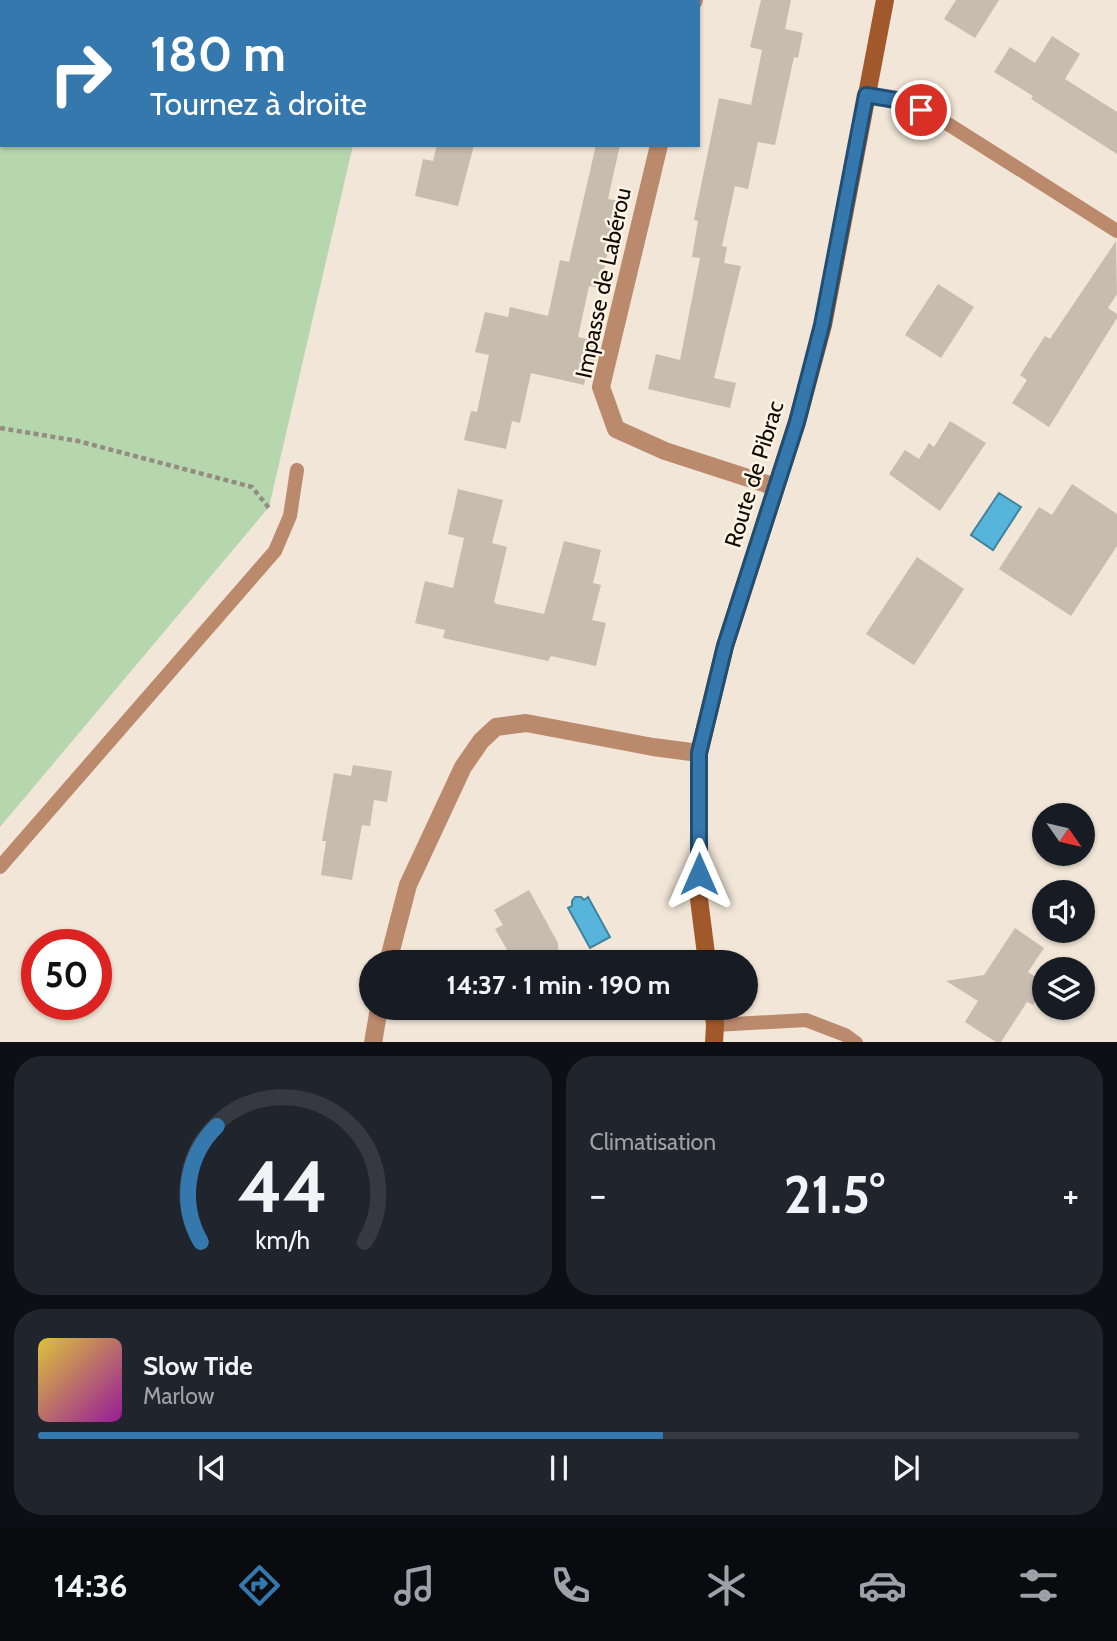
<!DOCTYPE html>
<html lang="fr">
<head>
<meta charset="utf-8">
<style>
	body { margin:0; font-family:Cabin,sans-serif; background:#20242c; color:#f1f3f6; height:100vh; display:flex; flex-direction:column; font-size:26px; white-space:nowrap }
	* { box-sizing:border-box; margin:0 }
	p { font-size:23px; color:#9ea1a6 }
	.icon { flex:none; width:38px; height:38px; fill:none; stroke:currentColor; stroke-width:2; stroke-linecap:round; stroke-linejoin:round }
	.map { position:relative; height:1042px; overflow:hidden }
	.sheet { display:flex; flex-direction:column; gap:14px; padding:14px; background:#0d0f14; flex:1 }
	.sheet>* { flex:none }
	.guide { position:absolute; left:0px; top:0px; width:700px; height:147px; box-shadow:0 2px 5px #0004; background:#3578ae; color:#fff; overflow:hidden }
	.needle { width:46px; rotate:124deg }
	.fabs { position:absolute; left:1032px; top:803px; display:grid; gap:14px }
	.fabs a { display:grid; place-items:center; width:63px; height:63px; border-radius:50%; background:#171b24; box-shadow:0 2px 5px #0004; font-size:35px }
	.speed { position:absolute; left:21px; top:929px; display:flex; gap:14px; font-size:35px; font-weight:700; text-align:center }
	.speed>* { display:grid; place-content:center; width:91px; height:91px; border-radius:50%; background:#171b24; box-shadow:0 2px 5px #0004; line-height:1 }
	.speed .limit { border:10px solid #d22; background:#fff; color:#111 }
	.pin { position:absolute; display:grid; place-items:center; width:60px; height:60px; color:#fff; margin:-30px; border:4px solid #fff; border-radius:50%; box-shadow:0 2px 7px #0007 }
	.me { position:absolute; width:77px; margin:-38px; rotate:0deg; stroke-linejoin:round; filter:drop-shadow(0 0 5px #0008) }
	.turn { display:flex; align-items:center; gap:24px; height:147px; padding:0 35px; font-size:32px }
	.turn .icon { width:91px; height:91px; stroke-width:2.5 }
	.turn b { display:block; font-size:49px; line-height:60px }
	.big { font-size:52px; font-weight:700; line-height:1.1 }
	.sheet .tile { flex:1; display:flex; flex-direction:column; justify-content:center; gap:10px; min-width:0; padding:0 24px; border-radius:28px; background:#20242c }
	.sheet .dial { align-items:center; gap:0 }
	.dial svg { height:182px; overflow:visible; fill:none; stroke:#363941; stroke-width:7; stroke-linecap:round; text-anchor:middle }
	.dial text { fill:#f1f3f6; stroke:none }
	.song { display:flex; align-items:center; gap:21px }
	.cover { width:84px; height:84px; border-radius:10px; background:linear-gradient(135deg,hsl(50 70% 55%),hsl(300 70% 35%)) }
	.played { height:7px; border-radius:4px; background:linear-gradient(90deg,#3578ae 60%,#363941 60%) }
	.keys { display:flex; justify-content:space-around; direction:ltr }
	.heat { display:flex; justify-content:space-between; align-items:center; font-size:38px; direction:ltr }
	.sheet .tiles { flex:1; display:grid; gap:14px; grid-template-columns:1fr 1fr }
	.tile:last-child { grid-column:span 2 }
	.trip { position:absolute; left:359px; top:950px; width:399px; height:70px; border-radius:35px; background:#171b24; box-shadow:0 2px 5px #0004; font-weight:700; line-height:70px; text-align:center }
	.tab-bar { display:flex; height:112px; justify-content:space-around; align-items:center; background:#090b0e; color:#9ea1a6 }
	.tab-bar .icon { width:49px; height:49px }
	.tab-bar .current { color:#3578ae }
	.tab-bar b { font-size:32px; color:#f1f3f6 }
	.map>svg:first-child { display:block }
	.green { fill:#b6d7ae }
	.water { fill:#57b5dc; stroke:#41829c; stroke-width:2 }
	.building { fill:#c8bcae }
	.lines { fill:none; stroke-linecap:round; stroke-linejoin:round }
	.path { stroke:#938c81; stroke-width:4.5; stroke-dasharray:5 3.5; stroke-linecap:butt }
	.service { stroke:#bb896c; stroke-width:14 }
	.minor { stroke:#bb896c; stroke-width:18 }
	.secondary { stroke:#a1592b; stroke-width:18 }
	.route-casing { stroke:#224e71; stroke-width:18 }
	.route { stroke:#3578ae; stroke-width:12 }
	.labels { text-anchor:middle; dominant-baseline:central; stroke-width:5; stroke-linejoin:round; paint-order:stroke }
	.street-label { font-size:23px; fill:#0f0c07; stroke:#fff3e4 }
</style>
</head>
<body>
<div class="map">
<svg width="1117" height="1043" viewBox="0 0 1117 1043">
	<rect width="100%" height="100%" fill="#f1e6d7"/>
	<path class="green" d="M 0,0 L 387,0 L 2,2 L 2,145 L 353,145 L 269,507 L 0,827 Z"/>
	<path class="water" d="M 999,493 L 1021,507 L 993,550 L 971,535 Z
		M 575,897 L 581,897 L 584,900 L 588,897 L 610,937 L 590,948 L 568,908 L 572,906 L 572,901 Z"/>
	<path class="building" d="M 761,0 L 791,0 L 785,29 L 803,33 L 798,58 L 794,57 L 775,145 L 758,142 L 748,189 L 735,186 L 722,246 L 727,247 L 724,263 L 741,266 L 714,378 L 736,383 L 730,408 L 648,389 L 656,354 L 680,360 L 700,258 L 692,257 L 698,221 L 694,220 L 719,98 L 751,105 L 762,50 L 750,47 Z
		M 956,0 L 999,0 L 975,38 L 944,19 Z
		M 1052,36 L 1080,54 L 1065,79 L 1117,112 L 1117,154 L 1031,99 L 1033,96 L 994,72 L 1010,47 L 1035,63 Z
		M 437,145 L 474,145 L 458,206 L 415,196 L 423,159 L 433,161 Z
		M 596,145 L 620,145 L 608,199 L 619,201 L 600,288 L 589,286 L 578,337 L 600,342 L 594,366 L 588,365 L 584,385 L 531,373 L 520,423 L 512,421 L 506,449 L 464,440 L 471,411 L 477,412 L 489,355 L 475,352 L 485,312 L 508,317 L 510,307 L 548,316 L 560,260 L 569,262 Z
		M 1116,241 L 1117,294 L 1108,308 L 1117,314 L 1117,318 L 1049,427 L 1012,403 L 1027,380 L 1020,375 L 1045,336 L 1050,339 Z
		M 938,284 L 974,307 L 941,358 L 905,335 Z
		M 950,421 L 986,443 L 940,511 L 889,474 L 905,450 L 919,459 L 929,443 L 934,447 Z
		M 1072,484 L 1117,514 L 1117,546 L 1071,616 L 999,569 L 1039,507 L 1052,515 Z
		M 458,489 L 503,500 L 492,543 L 507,547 L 494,602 L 497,604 L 544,614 L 564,541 L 601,550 L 593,583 L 601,585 L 592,620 L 606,623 L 596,666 L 551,656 L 548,661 L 443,638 L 445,630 L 415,623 L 425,581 L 453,588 L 464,538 L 448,534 Z
		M 917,557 L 964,589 L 914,665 L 866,634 Z
		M 353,765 L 392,771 L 387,802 L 374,800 L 370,826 L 362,825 L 352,880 L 321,875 L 326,841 L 322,841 L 334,773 L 351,776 Z
		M 529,890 L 558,943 L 559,962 L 514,962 L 495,929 L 503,925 L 494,910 Z
		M 1015,928 L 1044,948 L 1028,972 L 1045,983 L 1045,988 L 1033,1005 L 1027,1002 L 1001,1042 L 996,1042 L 965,1022 L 978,1001 L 946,981 L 984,975 Z"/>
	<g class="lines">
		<path class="path" d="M 0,428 L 78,441 L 252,487 L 269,508"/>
		<path class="service" d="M 866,95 L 902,101 L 940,119 L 1117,231
			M 0,867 L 275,551 L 290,516 L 297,470
			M 715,1025 L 806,1020 L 845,1035 L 856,1043"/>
		<path class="minor" d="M 693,2 L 694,0
			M 659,145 L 601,387 L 616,429 L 665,451 L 776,487
			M 388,962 L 408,885 L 463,767 L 481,741 L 496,727 L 526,723 L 653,747 L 699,753
			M 373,1043 L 379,1008"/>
		<path class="secondary" d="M 707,962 L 699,899 L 699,753 L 725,646 L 797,422 L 823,325 L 885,0
			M 713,1008 L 715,1025 L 714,1043"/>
	</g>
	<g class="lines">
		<g class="route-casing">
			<path id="route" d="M 699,874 L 699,753 L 725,646 L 797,422 L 822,325 L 866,95 L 902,101 L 921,110"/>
		</g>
		<use href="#route" class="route"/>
	</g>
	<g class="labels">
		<g class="street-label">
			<text transform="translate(603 283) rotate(-78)">Impasse de Labérou</text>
			<text transform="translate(754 474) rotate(-73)">Route de Pibrac</text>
		</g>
	</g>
</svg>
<div class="fabs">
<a><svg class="needle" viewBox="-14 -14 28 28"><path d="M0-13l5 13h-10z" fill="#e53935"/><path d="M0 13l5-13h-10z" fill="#9ea1a6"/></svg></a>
<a><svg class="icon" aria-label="sound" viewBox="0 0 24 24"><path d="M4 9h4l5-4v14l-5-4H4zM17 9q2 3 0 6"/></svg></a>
<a><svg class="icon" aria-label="layers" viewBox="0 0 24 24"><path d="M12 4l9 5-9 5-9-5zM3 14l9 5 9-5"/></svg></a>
</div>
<div class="speed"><div class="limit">50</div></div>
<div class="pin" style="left:921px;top:110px;background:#d93025"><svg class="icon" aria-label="arrive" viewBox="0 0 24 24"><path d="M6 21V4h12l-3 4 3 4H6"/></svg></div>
<svg class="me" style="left:699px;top:874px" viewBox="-20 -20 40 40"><path d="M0-17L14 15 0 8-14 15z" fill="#3578ae" stroke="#fff" stroke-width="4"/></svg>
<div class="trip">14:37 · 1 min · 190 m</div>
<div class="guide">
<div class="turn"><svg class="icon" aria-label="right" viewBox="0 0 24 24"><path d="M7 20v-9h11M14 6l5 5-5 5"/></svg><div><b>180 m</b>Tournez à droite</div></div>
</div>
</div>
<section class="sheet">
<div class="tiles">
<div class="tile dial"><svg viewBox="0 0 100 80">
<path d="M14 69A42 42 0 1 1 86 69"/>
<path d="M14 69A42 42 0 0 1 21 18" stroke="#3578ae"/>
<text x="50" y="56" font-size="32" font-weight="700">44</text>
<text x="50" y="72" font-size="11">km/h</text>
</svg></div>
<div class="tile"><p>Climatisation</p>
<div class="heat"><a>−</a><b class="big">21.5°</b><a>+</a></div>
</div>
<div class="tile">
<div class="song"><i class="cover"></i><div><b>Slow Tide</b><p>Marlow</p></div></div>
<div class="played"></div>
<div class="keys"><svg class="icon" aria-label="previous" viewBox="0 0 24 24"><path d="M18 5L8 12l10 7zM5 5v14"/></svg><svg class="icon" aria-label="pause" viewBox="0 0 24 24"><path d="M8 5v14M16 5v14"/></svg><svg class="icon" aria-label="next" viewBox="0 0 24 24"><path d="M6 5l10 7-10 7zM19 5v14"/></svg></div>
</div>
</div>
</section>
<nav class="tab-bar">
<b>14:36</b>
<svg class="icon current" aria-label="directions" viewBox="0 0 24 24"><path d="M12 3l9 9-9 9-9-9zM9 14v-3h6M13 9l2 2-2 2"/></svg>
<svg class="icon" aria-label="music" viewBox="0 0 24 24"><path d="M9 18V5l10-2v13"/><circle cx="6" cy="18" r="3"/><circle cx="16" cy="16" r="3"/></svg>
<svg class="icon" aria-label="phone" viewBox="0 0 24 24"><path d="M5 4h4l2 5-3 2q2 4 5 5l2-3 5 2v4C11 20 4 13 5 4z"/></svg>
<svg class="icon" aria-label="climate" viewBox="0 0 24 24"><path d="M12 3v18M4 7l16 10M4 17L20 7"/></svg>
<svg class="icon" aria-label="car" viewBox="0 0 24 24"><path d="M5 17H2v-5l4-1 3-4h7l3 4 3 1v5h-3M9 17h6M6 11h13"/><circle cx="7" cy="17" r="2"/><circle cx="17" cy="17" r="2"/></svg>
<svg class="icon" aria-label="filters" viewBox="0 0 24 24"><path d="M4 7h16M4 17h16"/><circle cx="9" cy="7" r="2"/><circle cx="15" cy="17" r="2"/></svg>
</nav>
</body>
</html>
